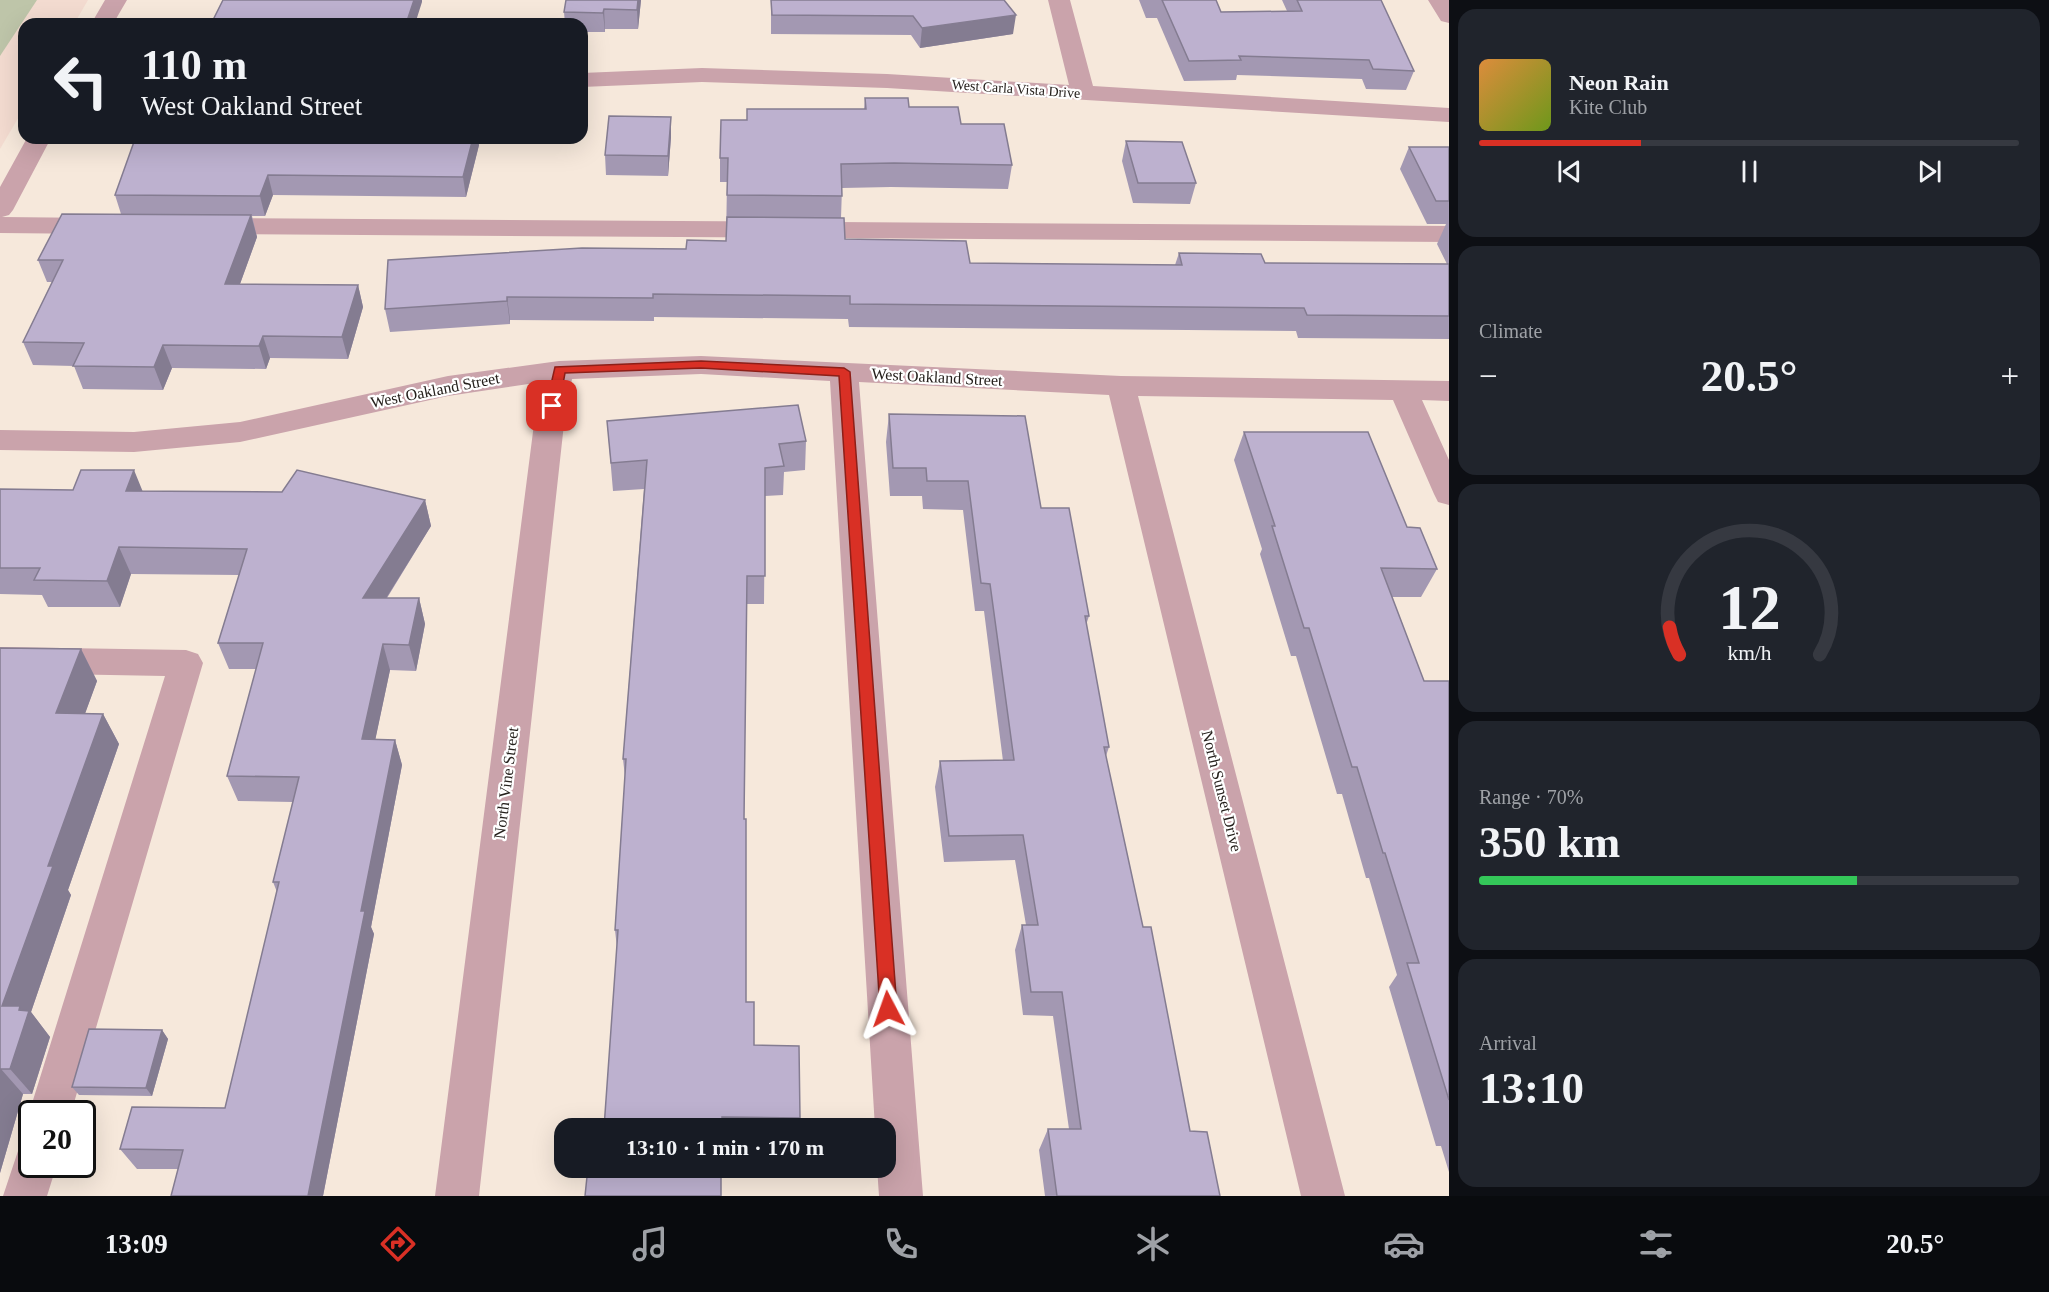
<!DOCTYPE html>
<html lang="en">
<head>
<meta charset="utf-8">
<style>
	body { margin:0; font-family:"Times New Roman",serif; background:#20242c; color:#f1f3f6; height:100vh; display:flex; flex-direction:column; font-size:22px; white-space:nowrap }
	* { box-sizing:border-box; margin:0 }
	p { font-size:20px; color:#9ea1a6 }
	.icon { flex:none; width:33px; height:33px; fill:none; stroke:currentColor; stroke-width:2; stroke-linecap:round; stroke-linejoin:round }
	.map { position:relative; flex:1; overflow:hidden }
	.details { display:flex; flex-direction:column; gap:9px; padding:9px; background:#0d0f14; width:600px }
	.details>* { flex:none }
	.top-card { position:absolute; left:18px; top:18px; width:570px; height:126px; border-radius:18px; box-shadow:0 6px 24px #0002; background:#171b24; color:#f1f3f6; overflow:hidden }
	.speed { position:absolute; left:18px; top:1100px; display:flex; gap:12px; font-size:30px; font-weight:700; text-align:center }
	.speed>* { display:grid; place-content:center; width:78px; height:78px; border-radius:50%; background:#171b24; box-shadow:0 6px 24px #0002; line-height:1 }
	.speed .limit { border:3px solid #111; border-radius:9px; background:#fff; color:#111 }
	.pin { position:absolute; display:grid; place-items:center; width:51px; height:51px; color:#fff; margin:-26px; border-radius:12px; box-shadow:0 3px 9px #0006 }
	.me { position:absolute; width:66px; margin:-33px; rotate:356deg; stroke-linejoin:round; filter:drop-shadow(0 0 4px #0008) }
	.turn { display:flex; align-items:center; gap:21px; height:126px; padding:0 24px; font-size:27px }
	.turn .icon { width:78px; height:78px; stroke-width:2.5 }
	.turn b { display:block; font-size:42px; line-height:51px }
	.big { font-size:45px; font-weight:800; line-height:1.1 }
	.details .tile { flex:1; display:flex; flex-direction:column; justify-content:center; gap:9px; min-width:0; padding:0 21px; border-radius:18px; background:#20242c }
	.details .dial { align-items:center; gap:0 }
	.dial svg { height:156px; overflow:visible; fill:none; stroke:#363941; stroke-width:7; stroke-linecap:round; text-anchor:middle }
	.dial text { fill:#f1f3f6; stroke:none }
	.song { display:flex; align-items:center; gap:18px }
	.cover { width:72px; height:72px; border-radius:9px; background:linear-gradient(135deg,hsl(30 70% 55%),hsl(80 70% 35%)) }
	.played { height:6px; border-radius:3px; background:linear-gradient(90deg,#d93025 30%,#363941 30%) }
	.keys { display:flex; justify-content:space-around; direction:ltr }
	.heat { display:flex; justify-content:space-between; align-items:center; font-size:33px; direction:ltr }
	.charge { height:9px; border-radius:4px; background:linear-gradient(90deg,#34c759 70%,#363941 0) }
	.trip { position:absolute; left:554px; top:1118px; width:342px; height:60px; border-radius:18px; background:#171b24; box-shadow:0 6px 24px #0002; font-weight:800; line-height:60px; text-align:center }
	.dock { display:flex; height:96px; justify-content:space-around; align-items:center; background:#090b0e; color:#9ea1a6 }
	.dock .icon { width:42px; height:42px }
	.dock .current { color:#d93025 }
	.dock b { font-size:27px; color:#f1f3f6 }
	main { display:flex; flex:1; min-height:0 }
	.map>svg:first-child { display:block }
	.education { fill:#f3dbd0 }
	.green { fill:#bec5a9 }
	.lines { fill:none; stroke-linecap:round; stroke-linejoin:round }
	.minor { fill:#caa3ab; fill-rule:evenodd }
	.wall { fill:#a398b2 }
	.shaded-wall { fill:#847c91 }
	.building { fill:#bdb1cf; stroke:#847c91; stroke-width:1.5 }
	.route { fill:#d93025; stroke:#8d1f18; stroke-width:1.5 }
	.labels { text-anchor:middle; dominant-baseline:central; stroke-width:4.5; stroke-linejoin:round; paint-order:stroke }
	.far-street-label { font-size:14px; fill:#25201c; stroke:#fff }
	.street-label { font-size:16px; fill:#25201c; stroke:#fff }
</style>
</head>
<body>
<main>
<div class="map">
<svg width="1449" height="1196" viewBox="0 0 1449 1196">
	<rect width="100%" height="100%" fill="#f6e8db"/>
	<path class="education" d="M 0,0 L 88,0 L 74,24 L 24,24 L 24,108 L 0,149 Z"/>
	<path class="green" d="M 0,0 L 37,0 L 0,56 Z"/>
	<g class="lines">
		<path class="minor" d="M 105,0 L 127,0 L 113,24 L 91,24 Z
			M 1048,0 L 1070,0 L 1093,86 L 1449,108 L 1449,122 L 887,88 L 702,82 L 582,87 L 582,73 L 702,68 L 887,74 L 1069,85 Z
			M 1428,0 L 1449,0 L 1449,23 L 1441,21 Z
			M 27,138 L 51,138 L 13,210 L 9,215 L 2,217 L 100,218 L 109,221 L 113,226 L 109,231 L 100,234 L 0,233 L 0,187 Z
			M 209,218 L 1449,226 L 1449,242 L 209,234 L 200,231 L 196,226 L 200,221 Z
			M 701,356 L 1121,376 L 1449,381 L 1449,401 L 1422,400 L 1449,460 L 1449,505 L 1438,502 L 1434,494 L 1393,400 L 1138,396 L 1345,1196 L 1301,1196 L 1109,395 L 859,382 L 923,1196 L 879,1196 L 877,1167 L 885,1167 L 885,1128 L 875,1128 L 830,381 L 701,374 L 572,379 L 564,424 L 479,1196 L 435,1196 L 534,424 L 542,382 L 448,396 L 240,442 L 134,452 L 0,450 L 0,430 L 134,432 L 240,422 L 448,376 L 559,361 Z
			M 0,647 L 186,650 L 198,654 L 203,663 L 71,1113 L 32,1113 L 32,1120 L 29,1113 L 165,676 L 0,673 Z
			M 32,1144 L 32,1164 L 57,1164 L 47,1196 L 3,1196 L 19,1148 Z"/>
	</g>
	<path class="wall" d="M 641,0 L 638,29 L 605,29 L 605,32 L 582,32 L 582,24 L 565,24 L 564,12 Z
		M 771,0 L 1004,0 L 1013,34 L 920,48 L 911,35 L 771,34 Z
		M 1139,0 L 1216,0 L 1221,12 L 1287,11 L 1282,0 L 1381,0 L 1414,71 L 1406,90 L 1366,89 L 1362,79 L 1237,75 L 1236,80 L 1184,81 L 1157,18 L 1146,18 Z
		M 865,98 L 909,107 L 961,124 L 1012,165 L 1008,189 L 891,187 L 842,188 L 841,218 L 845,239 L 970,263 L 1175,265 L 1179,253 L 1265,263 L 1447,264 L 1437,244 L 1446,224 L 1427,224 L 1400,169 L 1409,147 L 1449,147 L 1449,339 L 1298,338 L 1296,331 L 849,327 L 848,319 L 654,317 L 654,321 L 510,320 L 510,324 L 390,332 L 385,309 L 726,241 L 727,182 L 720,182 L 720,158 L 747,120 L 864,109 Z
		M 671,117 L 671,137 L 668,176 L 606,175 L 605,155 Z
		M 1126,141 L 1196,183 L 1190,204 L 1133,203 L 1122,161 Z
		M 479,145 L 466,197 L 273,195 L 265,216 L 252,216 L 257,237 L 240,284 L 358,285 L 363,307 L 348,359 L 270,358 L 266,369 L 172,368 L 163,390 L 83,389 L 74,366 L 33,365 L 23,342 L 52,282 L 47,282 L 38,260 L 121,214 L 115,195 Z
		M 889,414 L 1041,508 L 1089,616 L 1086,625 L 1109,747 L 1106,756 L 1143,927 L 1190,1131 L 1220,1196 L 1045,1196 L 1039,1150 L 1048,1129 L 1069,1129 L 1053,1016 L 1023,1015 L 1015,950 L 1022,925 L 1026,925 L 1015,860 L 944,862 L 935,787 L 940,761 L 1003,761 L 984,611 L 975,611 L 963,510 L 923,509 L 922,496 L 890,496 L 886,442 Z
		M 607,421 L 806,441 L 805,470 L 784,472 L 783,495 L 765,496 L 764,604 L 746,604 L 744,819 L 746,1002 L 754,1045 L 800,1118 L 800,1128 L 604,1128 L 617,948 L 615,930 L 625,777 L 623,759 L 644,489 L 613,491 Z
		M 1244,432 L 1407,527 L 1437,569 L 1421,597 L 1392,597 L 1424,681 L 1449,681 L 1449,1172 L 1441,1146 L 1436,1146 L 1389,987 L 1397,975 L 1369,878 L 1366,878 L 1342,794 L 1337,794 L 1296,656 L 1291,656 L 1260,554 L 1262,549 L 1234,460 Z
		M 0,489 L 143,491 L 425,500 L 431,526 L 387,598 L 419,598 L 425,624 L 416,671 L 390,670 L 375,740 L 395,740 L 402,765 L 371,927 L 374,934 L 323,1196 L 171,1196 L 178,1169 L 137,1169 L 120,1149 L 225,1108 L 277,892 L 273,882 L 293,802 L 238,801 L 227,776 L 256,669 L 229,669 L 218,643 L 239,575 L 131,574 L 120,607 L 48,607 L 42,595 L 0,594 Z
		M 0,648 L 81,649 L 97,681 L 85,713 L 103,714 L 119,744 L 68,890 L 71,895 L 31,1012 L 50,1037 L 32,1094 L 23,1094 L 0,1173 Z
		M 162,1030 L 168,1039 L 152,1096 L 79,1095 L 72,1087 Z"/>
	<path class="shaded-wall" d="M 414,0 L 422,0 L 422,2 L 415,24 L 406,24 Z
		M 638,0 L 641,0 L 638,29 L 637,10 Z
		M 604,9 L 605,29 L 605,32 L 603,13 Z
		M 1016,15 L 1013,34 L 920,48 L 922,28 Z
		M 671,117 L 671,137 L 668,176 L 668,156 Z
		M 473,138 L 478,138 L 479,145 L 466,197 L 463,177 Z
		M 268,175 L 273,195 L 265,216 L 260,196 Z
		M 251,215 L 257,237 L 232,306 L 225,284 Z
		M 358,285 L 363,307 L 348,359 L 342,337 Z
		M 507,297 L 510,320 L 510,324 L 507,301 Z
		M 263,336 L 270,358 L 266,369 L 259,346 Z
		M 163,345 L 172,368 L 163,390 L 154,367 Z
		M 134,470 L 145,497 L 126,491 Z
		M 425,500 L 431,526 L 370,624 L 363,598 Z
		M 119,547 L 131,574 L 120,607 L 107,581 Z
		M 419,598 L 425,624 L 416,671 L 409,645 Z
		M 383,644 L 390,670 L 370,765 L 362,739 Z
		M 81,649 L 97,681 L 74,744 L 56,713 Z
		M 103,714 L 119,744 L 68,890 L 71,895 L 31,1012 L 50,1037 L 32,1094 L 10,1069 L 2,1006 L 48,866 Z
		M 395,740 L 402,765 L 371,927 L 374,934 L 323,1196 L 308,1196 L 361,911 Z
		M 162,1030 L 168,1039 L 152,1096 L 146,1088 Z
		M 1,1069 L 23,1094 L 0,1173 L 0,1072 Z"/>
	<path class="building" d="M 223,0 L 414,0 L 406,24 L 315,23 L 315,24 L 211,24 Z
		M 566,0 L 638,0 L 637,10 L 604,9 L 603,13 L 564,12 Z
		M 771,0 L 1004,0 L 1016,15 L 922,28 L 913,16 L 772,15 Z
		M 1162,0 L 1216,0 L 1221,12 L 1302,11 L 1297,0 L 1381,0 L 1414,71 L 1373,69 L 1369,60 L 1239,56 L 1241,60 L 1189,61 Z
		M 865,98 L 908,98 L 909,107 L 958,107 L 961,124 L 1004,124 L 1012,165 L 894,163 L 841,164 L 842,196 L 727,195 L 728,158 L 720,158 L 721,120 L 747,120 L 747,109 L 866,109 Z
		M 609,116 L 671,117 L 668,156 L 605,155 Z
		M 159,138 L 473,138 L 463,177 L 268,175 L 260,196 L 115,195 L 135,139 Z
		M 1126,141 L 1182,142 L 1196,183 L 1138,183 Z
		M 1409,147 L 1449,147 L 1449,201 L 1436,201 Z
		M 62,214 L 251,215 L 225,284 L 358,285 L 342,337 L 263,336 L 259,346 L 163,345 L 154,367 L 73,366 L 84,343 L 23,342 L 63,260 L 38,260 Z
		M 727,217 L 844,218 L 845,239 L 966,241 L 970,263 L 1182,265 L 1179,253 L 1261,254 L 1265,263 L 1449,264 L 1449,316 L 1307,315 L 1304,308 L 850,304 L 850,296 L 653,294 L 653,298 L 507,297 L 507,301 L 385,309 L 388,260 L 582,248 L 686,249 L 687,240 L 726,241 Z
		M 798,405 L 806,441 L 779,444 L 784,466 L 765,468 L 765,576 L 747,576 L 744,819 L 746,819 L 746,1002 L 754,1002 L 754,1045 L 799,1046 L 800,1118 L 722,1117 L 722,1128 L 604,1128 L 618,930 L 615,930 L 626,759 L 623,759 L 647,460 L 611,463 L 607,421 Z
		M 889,414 L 1025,416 L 1041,508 L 1069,508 L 1089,616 L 1085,616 L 1109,747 L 1104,747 L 1143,927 L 1151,927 L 1190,1131 L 1207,1132 L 1220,1196 L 1057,1196 L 1048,1129 L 1081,1129 L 1062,992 L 1031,992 L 1022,925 L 1038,925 L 1023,835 L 949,836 L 940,761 L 1014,760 L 990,584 L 981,583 L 968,481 L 927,481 L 926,468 L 893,468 Z
		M 1244,432 L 1368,432 L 1407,527 L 1420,528 L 1437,569 L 1381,568 L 1424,681 L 1449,681 L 1449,1100 L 1407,963 L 1419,963 L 1385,853 L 1383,853 L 1357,767 L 1352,767 L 1309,628 L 1304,628 L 1272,526 L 1275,526 Z
		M 81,470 L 134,470 L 126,491 L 282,492 L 297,470 L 425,500 L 363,598 L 419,598 L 409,645 L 383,644 L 362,739 L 395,740 L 361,911 L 365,911 L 308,1196 L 171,1196 L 183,1150 L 120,1149 L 132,1107 L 225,1108 L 279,882 L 273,882 L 299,777 L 227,776 L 263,643 L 218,643 L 247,549 L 119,547 L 107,581 L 34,580 L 40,568 L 0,568 L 0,489 L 73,490 Z
		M 0,648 L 81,649 L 56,713 L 103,714 L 48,866 L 53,866 L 2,1006 L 20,1006 L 19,1010 L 29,1011 L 10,1069 L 1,1069 L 0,1072 Z
		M 89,1029 L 162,1030 L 146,1088 L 72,1087 Z
		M 588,1167 L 721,1167 L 721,1196 L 585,1196 Z"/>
	<path class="route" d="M 701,361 L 844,368 L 850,372 L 897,1009 L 894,1014 L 888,1017 L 882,1014 L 880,1009 L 839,376 L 701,368 L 565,373 L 559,406 L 552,410 L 546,406 L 555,367 Z"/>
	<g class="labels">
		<g class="far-street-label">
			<text transform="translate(1016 89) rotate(4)">West Carla Vista Drive</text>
		</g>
		<g class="street-label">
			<text transform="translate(937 377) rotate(3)">West Oakland Street</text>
			<text transform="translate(435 390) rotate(-11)">West Oakland Street</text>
			<text transform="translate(506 783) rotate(-83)">North Vine Street</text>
			<text transform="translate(1222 791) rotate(76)">North Sunset Drive</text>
		</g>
	</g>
</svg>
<div class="speed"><div class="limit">20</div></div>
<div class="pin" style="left:552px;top:406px;background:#d93025"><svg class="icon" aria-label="arrive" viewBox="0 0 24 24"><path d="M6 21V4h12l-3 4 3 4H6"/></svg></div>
<svg class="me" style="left:888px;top:1009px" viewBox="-20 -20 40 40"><path d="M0-17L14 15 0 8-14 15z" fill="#d93025" stroke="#fff" stroke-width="4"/></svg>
<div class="trip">13:10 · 1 min · 170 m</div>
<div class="top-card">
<div class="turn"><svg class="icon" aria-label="left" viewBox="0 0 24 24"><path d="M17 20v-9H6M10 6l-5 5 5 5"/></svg><div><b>110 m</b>West Oakland Street</div></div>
</div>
</div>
<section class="details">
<div class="tile">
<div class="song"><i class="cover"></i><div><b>Neon Rain</b><p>Kite Club</p></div></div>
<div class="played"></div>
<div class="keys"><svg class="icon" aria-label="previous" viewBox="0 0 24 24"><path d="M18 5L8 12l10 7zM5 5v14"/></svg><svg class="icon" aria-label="pause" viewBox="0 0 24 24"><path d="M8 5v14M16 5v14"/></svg><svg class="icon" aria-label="next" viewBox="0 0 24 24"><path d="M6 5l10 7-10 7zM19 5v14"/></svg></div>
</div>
<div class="tile"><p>Climate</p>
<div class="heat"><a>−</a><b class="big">20.5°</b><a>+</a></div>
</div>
<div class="tile dial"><svg viewBox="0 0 100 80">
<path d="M14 69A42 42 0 1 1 86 69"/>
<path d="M14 69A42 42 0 0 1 9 55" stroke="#d93025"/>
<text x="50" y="56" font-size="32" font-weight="700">12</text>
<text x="50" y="72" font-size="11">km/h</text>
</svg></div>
<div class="tile"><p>Range · 70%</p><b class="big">350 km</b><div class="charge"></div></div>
<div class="tile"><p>Arrival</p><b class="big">13:10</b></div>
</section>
</main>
<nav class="dock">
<b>13:09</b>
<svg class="icon current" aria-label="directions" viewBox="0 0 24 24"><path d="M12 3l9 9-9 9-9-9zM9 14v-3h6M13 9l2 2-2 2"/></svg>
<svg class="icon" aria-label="music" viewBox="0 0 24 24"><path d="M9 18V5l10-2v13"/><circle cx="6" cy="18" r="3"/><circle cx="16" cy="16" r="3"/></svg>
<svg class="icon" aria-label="phone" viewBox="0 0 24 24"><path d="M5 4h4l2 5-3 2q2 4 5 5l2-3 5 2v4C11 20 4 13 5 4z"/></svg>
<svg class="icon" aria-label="climate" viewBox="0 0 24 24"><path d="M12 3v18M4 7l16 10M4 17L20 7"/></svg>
<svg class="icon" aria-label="car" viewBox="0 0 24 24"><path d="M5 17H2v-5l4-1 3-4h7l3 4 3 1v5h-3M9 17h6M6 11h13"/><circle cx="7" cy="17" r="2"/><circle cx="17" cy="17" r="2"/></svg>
<svg class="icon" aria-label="filters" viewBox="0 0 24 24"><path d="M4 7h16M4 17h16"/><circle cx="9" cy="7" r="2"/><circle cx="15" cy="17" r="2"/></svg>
<b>20.5°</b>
</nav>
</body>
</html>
